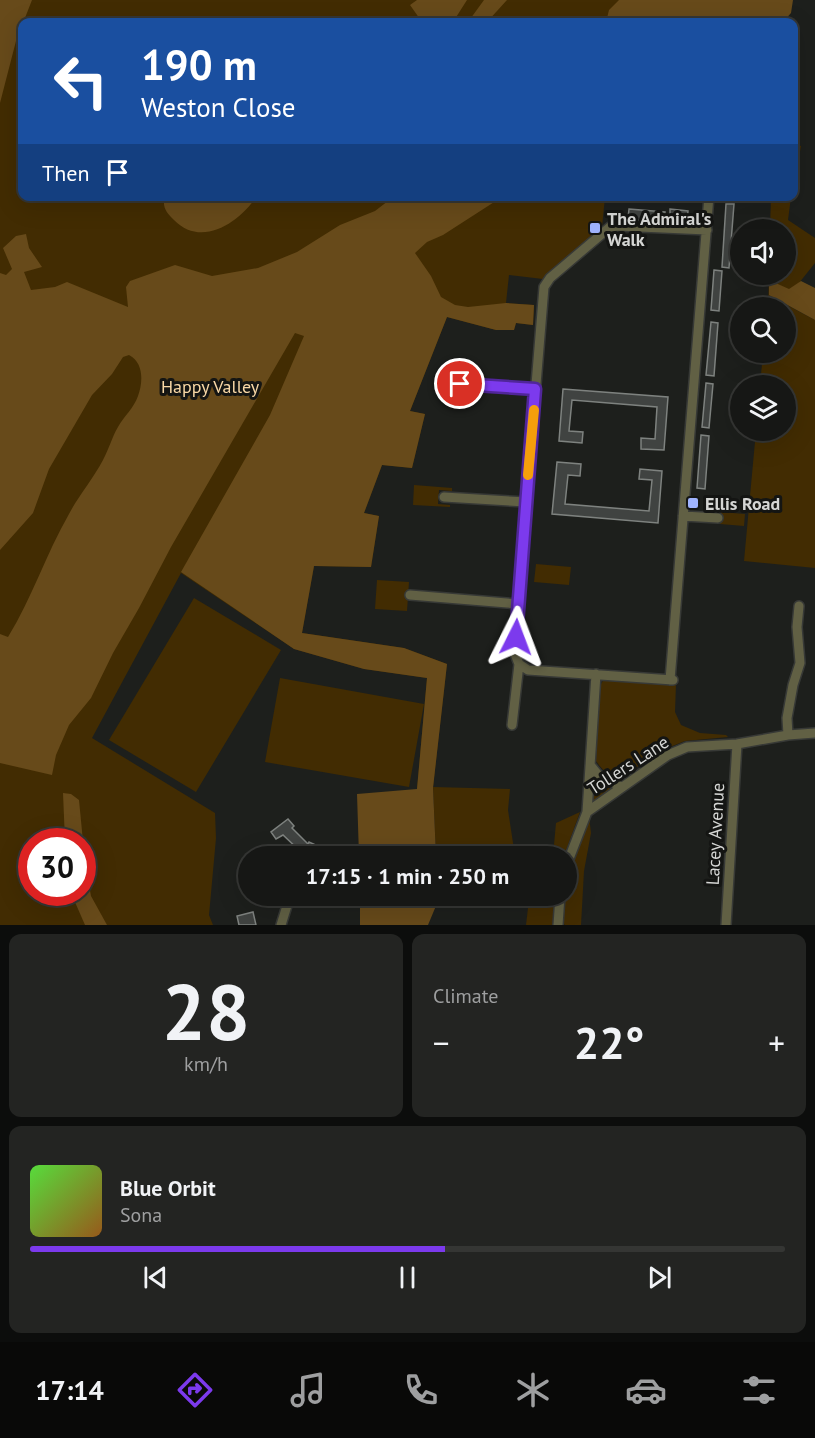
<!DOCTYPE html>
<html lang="en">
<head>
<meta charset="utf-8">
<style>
	body { margin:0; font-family:"PT Sans",sans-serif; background:#232422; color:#f1f3f6; height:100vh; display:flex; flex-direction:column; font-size:22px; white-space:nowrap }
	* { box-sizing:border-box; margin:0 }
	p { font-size:20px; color:#9e9fa0 }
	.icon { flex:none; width:33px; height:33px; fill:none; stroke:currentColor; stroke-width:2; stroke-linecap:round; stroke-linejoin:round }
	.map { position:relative; height:925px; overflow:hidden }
	.drawer { display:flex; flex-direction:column; gap:9px; padding:9px; background:#0c0d0c; flex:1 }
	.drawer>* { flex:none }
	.banner { position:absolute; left:18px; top:18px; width:780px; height:183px; border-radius:12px; box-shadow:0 6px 24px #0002,0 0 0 2px #353634; background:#1a4fa0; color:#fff; overflow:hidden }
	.tools { position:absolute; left:730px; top:219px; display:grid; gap:12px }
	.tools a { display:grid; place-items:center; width:66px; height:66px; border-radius:50%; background:#161715; box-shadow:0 6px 24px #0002,0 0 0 2px #353634; font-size:30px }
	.speed { position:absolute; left:18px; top:828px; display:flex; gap:12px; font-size:30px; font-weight:700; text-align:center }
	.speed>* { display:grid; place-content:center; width:78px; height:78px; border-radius:50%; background:#161715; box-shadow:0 6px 24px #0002,0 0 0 2px #353634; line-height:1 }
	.speed .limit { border:9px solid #d22; background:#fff; color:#111 }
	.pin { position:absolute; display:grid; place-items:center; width:51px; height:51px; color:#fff; margin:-26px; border:3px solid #fff; border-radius:50%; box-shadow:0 2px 6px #0007 }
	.me { position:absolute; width:66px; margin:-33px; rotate:3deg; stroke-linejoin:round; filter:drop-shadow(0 0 4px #0008) }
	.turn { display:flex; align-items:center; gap:21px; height:126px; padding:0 24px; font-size:27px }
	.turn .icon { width:78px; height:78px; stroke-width:2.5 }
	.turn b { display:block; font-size:42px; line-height:51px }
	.then { display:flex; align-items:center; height:57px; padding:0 24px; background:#0003; gap:12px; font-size:22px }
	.big { font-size:45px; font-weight:600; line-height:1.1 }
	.drawer .widget { flex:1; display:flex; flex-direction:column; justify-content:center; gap:9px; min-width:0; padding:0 21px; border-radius:12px; background:#232422 }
	.drawer .dial { align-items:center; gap:0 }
	.dial b { font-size:78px; line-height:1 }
	.song { display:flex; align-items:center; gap:18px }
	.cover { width:72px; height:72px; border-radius:9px; background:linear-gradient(135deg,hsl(110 70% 55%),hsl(30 70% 35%)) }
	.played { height:6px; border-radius:3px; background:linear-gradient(90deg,#7c3aed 55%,#353634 55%) }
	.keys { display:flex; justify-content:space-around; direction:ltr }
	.heat { display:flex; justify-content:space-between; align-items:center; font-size:33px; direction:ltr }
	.drawer .tiles { flex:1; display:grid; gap:9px; grid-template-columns:1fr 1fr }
	.widget:last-child { grid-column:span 2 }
	.trip { position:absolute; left:238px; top:846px; width:339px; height:60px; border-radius:30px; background:#161715; box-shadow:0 6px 24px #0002,0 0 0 2px #353634; font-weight:600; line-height:60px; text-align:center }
	.tab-bar { display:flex; height:96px; justify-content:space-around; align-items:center; background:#090908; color:#9e9fa0 }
	.tab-bar .icon { width:42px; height:42px }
	.tab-bar .selected { color:#7c3aed }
	.tab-bar b { font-size:27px; color:#f1f3f6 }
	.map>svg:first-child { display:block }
	.green { fill:#422c02; fill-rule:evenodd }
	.forest { fill:#674a1a }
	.building { fill:#404341; stroke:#7e827f; stroke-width:1.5 }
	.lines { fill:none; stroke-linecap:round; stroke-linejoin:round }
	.minor-casing { stroke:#373936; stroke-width:12 }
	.minor { stroke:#616044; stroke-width:9 }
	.route-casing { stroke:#51269a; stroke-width:15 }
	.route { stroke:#7c3aed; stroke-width:10 }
	.slow { stroke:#f59e0b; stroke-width:10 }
	.poi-dot { fill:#9fb3fd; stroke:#141513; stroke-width:2 }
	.labels { text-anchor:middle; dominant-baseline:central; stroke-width:6; stroke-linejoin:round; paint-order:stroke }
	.poi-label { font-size:18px; font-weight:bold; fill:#d5d6d4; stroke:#141513; text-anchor:start }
	.park-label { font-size:18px; fill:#f9d8a6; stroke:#141513 }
	.street-label { font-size:18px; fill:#d5d6d4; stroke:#141513 }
</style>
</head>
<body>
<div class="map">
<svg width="815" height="925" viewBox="0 0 815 925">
	<rect width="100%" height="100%" fill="#1d1f1c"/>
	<path class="green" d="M 0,0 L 726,0 L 732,22 L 22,22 L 22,196 L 605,197 L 602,227 L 543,279 L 509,275 L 506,303 L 534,305 L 533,325 L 516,323 L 514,330 L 496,330 L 447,317 L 410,411 L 425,414 L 412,468 L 382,465 L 364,513 L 379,516 L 371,567 L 314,566 L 302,633 L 404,648 L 447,664 L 433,787 L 510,789 L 508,810 L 515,856 L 436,856 L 433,788 L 417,789 L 427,678 L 364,669 L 294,649 L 181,573 L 92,738 L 215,813 L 216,838 L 209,915 L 213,925 L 0,925 ZM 32,842 L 82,842 L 82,892 L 32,892 Z
		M 794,144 L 801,146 L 794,185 Z
		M 771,197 L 791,197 L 788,220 L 815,238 L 815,263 L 783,303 L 815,320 L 815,568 L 744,561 L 756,431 L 786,430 L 786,386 L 760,385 L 763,353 L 786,352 L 786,308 L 768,307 L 769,275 L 786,274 L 786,230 L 770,229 Z
		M 414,485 L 452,488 L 452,491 L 439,490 L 438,504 L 450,505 L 450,507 L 413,505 Z
		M 721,512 L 745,514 L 744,526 L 720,524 Z
		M 536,564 L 571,567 L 569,585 L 534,582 Z
		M 377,580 L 409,582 L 407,611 L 375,609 Z
		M 194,598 L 281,650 L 196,792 L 109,740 Z
		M 280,678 L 424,704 L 409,787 L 265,762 Z
		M 608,678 L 676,684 L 675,712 L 681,725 L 700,733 L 726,735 L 728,737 L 685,741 L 665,749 L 623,776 C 609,778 604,772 596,761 L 600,686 L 604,679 Z
		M 594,780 L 612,787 L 612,789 L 595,802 L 592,800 Z
		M 580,812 L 564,856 L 553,856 L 556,823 Z
		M 589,816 L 591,833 L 584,871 L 581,925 L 565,925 L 561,922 L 563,896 L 567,896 L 569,865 Z
		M 438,896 L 556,896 L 554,925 L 526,925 L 528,908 L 438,901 Z"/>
	<path class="forest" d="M 0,0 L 32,0 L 16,41 L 0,103 Z
		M 417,0 L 467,0 L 453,22 L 422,22 L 410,5 Z
		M 484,0 L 507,0 L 487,22 L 468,22 Z
		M 619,0 L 793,0 L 791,13 L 783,22 L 606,22 L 609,10 Z
		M 409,196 L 502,197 L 443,235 L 427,242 L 415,253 L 431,276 L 441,297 L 455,305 L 468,307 L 506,303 L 534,305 L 533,325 L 516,323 L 514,330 L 496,330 L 447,317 L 410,411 L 425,414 L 412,468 L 382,465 L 364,513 L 379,516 L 371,567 L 314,566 L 302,633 L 404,648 L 447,664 L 433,788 L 436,856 L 359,856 L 357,794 L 417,789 L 427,678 L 364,669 L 294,649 L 181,572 L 270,415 L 304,336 L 295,333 L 171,547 L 139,608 L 113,653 L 91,698 L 69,725 L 56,755 L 52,775 L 0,763 L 0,634 L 8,637 C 32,598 46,554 69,514 C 79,495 93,479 103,460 C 109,449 112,437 118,427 C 124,416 134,408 138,396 C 143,382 144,363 129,355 L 123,357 L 112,374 L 92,395 L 49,469 L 33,513 L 0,550 L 0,273 L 6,275 L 12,269 L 3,248 L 16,236 L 26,234 L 29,248 L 42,267 L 24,272 L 31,290 L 55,287 L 67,282 L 128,307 L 126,287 L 130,281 L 175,265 L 212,276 L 258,268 L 297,252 L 340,225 L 375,211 L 388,201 Z
		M 168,197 L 168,196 L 256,197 C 239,223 201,248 174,220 C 168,214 163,209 164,200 Z
		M 769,280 L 789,289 L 801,281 L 815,288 L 815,320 L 769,295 Z
		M 63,793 L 71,794 L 79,800 L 85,862 L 91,896 L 107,925 L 85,925 L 71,893 L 82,892 L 82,842 L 65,841 Z
		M 360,896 L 438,896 L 438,901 L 428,925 L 360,925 Z"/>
	<path class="building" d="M 611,196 L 621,196 L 620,202 L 611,202 Z
		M 720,196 L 729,196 L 729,202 L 720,201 Z
		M 726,204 L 734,204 L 729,268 L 722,267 Z
		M 629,209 L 665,212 L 664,223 L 628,219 Z
		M 670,209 L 688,211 L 687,221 L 670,220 Z
		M 714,270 L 722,271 L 719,311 L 711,310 Z
		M 711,322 L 718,323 L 714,376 L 706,375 Z
		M 706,383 L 713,384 L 709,428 L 702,427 Z
		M 563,389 L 668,397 L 664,450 L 641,449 L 641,438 L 655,439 L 657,407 L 572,400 L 569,431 L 583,432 L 582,443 L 559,441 Z
		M 701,435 L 709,436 L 705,489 L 697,488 Z
		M 557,462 L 581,464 L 580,476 L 568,475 L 565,504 L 649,511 L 652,480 L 639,479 L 640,469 L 662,471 L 658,523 L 552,514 Z
		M 288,819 L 294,826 L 292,828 L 308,844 L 309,842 L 318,846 L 312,856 L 301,856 L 302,853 L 283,835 L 276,839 L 271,832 Z
		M 253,912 L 256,925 L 239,925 L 237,916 Z"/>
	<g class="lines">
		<g class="minor-casing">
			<path id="minor" d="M 460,384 L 535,389
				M 444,497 L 526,502
				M 683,516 L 718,518
				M 410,595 L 518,604
				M 519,664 L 528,670 L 673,680
				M 670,680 L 709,196
				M 512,725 L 519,664 L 515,654 L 518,604 L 544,287 L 550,278 L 610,227 L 618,226 L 707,230
				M 788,735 L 787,718 L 793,685 L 800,663 L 797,627 L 799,606
				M 591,766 L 600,777 L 622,787
				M 587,812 L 596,674
				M 567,864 L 587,812 L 668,755 L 687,747 L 737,744 L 788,735 L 815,733
				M 281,925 L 290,896
				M 558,925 L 560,896
				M 726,925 L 737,744"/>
		</g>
		<use href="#minor" class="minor"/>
	</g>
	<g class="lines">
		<g class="route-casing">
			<path id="route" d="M 460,384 L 535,389 L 516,637"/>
		</g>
		<use href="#route" class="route"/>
		<path class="slow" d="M 528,475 L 534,410"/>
	</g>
	<g class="poi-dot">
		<rect x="589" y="222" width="12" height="12" rx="3"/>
		<rect x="687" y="497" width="12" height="12" rx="3"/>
	</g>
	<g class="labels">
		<g class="poi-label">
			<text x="607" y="218">The Admiral's<tspan x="607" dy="21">Walk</tspan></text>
			<text x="705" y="503">Ellis Road</text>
		</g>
		<g class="park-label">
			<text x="210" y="386">Happy Valley</text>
		</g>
		<g class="street-label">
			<text transform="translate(628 765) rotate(-33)">Tollers Lane</text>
			<text transform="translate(715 834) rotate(-87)">Lacey Avenue</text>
		</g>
	</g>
</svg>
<div class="tools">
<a><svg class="icon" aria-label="sound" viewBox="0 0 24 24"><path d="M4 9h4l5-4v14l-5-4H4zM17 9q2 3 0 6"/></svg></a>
<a><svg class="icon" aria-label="search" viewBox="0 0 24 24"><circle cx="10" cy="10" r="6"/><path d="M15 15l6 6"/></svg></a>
<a><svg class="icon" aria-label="layers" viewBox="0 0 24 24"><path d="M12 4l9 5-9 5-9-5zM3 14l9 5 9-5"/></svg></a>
</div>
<div class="speed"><div class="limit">30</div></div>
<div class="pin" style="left:460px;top:384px;background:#d93025"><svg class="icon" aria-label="arrive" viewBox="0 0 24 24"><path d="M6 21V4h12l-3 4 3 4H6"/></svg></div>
<svg class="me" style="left:516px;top:637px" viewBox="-20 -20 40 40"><path d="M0-17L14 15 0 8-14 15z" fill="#7c3aed" stroke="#fff" stroke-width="4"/></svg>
<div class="trip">17:15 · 1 min · 250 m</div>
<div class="banner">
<div class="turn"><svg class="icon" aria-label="left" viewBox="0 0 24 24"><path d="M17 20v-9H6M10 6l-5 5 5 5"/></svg><div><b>190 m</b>Weston Close</div></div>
<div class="then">Then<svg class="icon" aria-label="arrive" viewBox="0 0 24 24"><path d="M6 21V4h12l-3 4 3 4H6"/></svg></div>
</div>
</div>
<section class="drawer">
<div class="tiles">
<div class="widget dial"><b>28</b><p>km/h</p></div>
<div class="widget"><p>Climate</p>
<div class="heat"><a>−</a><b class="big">22°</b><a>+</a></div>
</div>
<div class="widget">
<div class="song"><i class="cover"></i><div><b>Blue Orbit</b><p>Sona</p></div></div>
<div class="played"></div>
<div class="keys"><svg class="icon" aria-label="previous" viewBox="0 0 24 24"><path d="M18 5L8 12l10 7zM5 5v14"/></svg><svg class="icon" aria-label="pause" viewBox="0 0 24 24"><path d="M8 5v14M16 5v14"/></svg><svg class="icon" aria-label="next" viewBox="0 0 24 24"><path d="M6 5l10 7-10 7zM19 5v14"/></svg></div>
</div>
</div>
</section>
<nav class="tab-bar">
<b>17:14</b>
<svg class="icon selected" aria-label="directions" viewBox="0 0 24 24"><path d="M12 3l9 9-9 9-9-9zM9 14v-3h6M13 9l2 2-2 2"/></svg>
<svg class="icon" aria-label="music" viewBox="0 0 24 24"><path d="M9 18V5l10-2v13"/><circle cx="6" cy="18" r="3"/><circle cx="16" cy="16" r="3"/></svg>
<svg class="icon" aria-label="phone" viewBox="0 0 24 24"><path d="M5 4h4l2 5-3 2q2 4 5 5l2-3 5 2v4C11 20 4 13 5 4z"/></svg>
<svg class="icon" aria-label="climate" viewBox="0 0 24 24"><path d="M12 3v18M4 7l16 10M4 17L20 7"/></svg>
<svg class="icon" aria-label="car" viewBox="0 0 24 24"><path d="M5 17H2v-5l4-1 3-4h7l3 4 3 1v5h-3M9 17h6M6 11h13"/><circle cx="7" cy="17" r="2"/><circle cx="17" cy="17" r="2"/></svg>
<svg class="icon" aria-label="filters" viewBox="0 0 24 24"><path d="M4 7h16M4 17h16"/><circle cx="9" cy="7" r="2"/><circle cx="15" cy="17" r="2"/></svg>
</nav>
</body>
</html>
